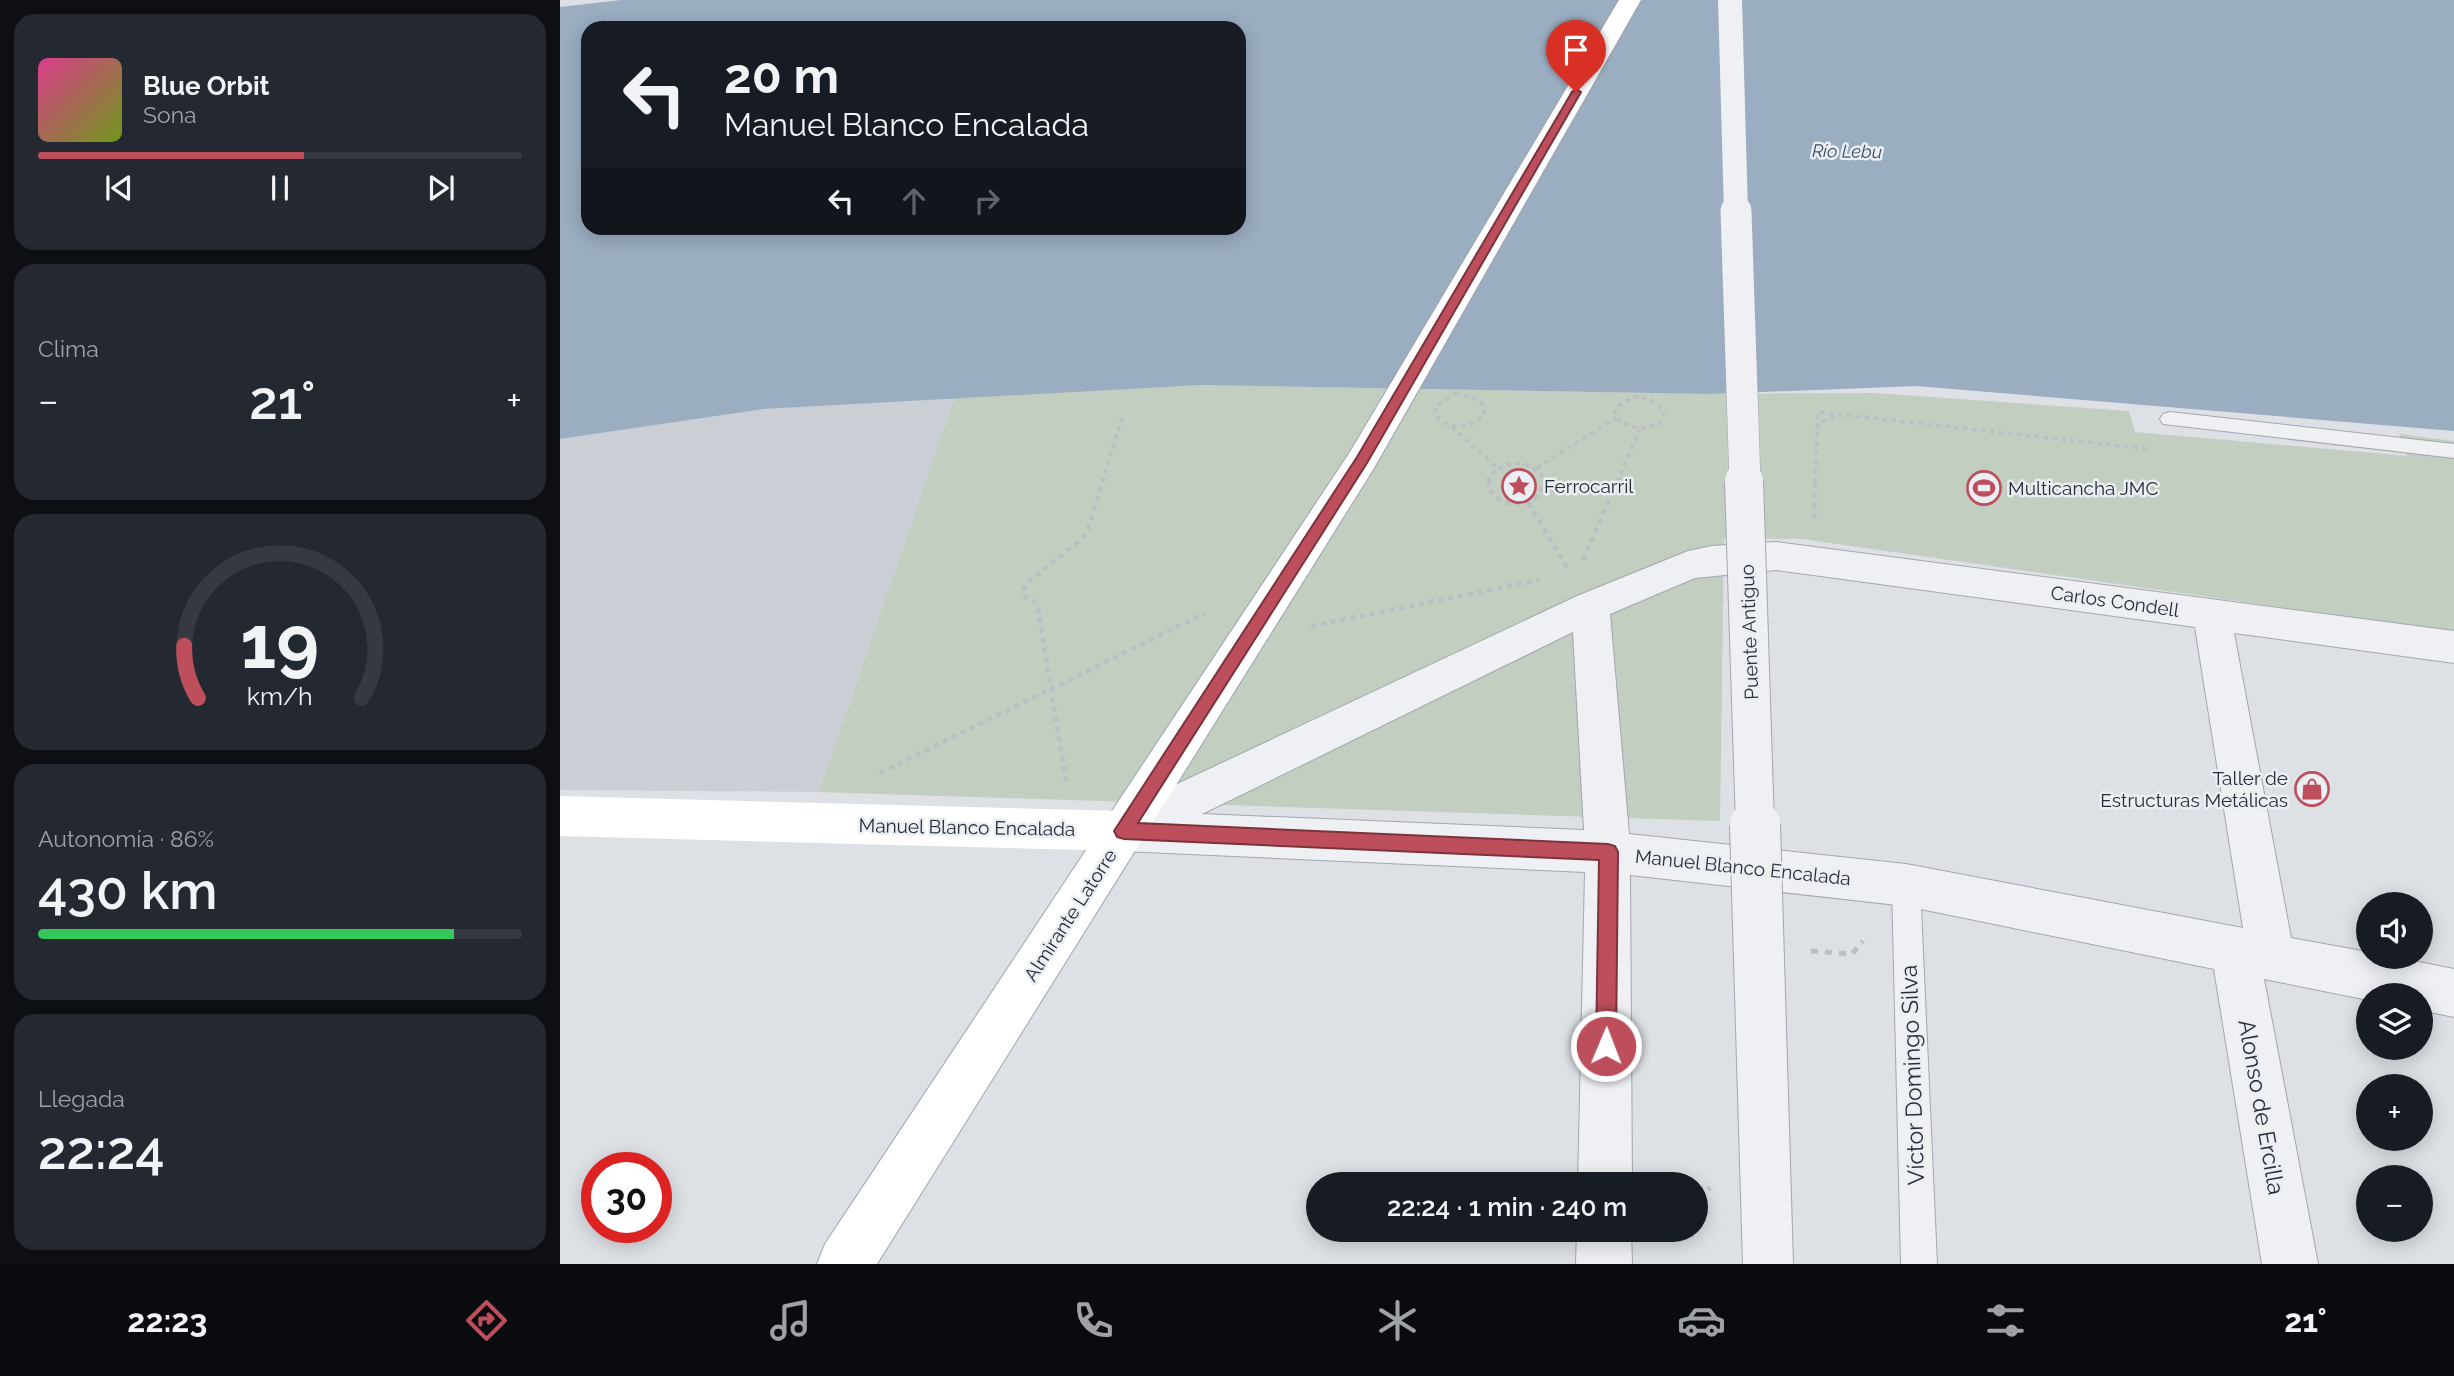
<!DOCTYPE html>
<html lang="es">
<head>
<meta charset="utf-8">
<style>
	body { margin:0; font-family:Raleway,sans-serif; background:#242831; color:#f1f3f6; height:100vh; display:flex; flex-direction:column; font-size:26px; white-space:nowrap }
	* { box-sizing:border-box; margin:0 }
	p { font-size:23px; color:#9ea1a6 }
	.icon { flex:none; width:38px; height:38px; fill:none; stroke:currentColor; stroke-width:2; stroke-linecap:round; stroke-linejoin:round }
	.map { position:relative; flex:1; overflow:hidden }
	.drawer { display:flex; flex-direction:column; gap:14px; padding:14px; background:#0d0f14; width:560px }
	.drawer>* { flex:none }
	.guide { position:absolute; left:21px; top:21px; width:665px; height:214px; border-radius:21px; box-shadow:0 4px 18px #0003; background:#171b24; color:#f1f3f6; overflow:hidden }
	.tools { position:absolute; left:1796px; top:892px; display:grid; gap:14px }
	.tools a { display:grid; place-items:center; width:77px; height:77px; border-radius:50%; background:#171b24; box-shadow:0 4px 18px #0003; font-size:35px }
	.speed { position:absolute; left:21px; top:1152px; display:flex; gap:14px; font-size:35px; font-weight:700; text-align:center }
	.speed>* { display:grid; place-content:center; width:91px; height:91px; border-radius:50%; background:#171b24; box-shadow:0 4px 18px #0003; line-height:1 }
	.speed .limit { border:10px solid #d22; background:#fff; color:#111 }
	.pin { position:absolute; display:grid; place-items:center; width:60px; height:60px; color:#fff; margin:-72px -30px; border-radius:50% 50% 50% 0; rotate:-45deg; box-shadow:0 0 7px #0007 }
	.pin .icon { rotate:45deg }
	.me { position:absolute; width:77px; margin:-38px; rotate:1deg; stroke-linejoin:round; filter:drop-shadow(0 0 5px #0008) }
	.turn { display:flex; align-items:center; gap:24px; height:147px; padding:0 28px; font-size:32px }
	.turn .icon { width:91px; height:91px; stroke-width:2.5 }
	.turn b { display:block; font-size:49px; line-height:60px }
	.lanes { display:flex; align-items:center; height:66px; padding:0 28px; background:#0003; justify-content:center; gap:35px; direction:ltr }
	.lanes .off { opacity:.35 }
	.big { font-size:52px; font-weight:600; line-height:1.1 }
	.drawer .tile { flex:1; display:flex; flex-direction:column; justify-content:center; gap:10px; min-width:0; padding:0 24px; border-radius:21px; background:#242831 }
	.drawer .dial { align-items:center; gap:0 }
	.dial svg { height:182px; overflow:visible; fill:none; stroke:#363941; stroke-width:7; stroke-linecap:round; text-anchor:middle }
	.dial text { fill:#f1f3f6; stroke:none }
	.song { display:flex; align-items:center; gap:21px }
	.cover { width:84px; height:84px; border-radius:10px; background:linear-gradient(135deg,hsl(330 70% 55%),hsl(80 70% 35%)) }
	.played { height:7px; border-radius:4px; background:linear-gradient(90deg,#bd4e5c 55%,#363941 55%) }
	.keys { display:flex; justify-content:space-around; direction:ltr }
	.heat { display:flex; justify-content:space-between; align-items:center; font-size:38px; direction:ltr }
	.charge { height:10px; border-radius:5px; background:linear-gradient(90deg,#34c759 86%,#363941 0) }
	.trip { position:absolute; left:746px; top:1172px; width:402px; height:70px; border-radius:35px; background:#171b24; box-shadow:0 4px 18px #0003; font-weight:600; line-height:70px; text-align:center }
	.tabs { display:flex; height:112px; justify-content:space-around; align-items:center; background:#090b0e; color:#9ea1a6 }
	.tabs .icon { width:49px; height:49px }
	.tabs .current { color:#bd4e5c }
	.tabs b { font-size:32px; color:#f1f3f6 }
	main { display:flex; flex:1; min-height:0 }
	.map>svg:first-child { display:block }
	.built { fill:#cbcfd5 }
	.green { fill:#c2cebf }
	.water { fill:#9badc1; fill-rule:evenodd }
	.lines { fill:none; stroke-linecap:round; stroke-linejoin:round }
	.lane-casing { stroke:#a3a7ae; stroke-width:2 }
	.street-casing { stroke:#a3a7ae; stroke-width:2 }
	.primary-casing { stroke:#9da4af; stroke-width:2 }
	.path-far2 { stroke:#bbbec3; stroke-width:3.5; stroke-dasharray:4.5 4.5; stroke-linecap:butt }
	.path-far1 { stroke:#bbbec3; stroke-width:4.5; stroke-dasharray:5 5; stroke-linecap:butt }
	.path { stroke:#bbbec3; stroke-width:5; stroke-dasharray:7 7; stroke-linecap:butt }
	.lane { fill:#eff0f4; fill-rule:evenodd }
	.street { fill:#eff0f4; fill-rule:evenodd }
	.secondary { fill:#fff; fill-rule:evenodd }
	.primary { fill:#fff; fill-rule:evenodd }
	.street-bridge-far3-casing { stroke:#a3a7ae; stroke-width:24; stroke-linecap:butt }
	.street-bridge-far2-casing { stroke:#a3a7ae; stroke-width:32; stroke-linecap:butt }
	.street-bridge-far1-casing { stroke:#a3a7ae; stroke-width:40; stroke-linecap:butt }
	.street-bridge-casing { stroke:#a3a7ae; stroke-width:52; stroke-linecap:butt }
	.street-bridge-far3 { stroke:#eff0f4; stroke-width:24 }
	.street-bridge-far2 { stroke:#eff0f4; stroke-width:31 }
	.street-bridge-far1 { stroke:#eff0f4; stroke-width:38 }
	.street-bridge { stroke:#eff0f4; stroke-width:50 }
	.route { fill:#bd4e5c; stroke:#7b333c; stroke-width:2 }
	.labels { text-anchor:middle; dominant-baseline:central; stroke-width:5; stroke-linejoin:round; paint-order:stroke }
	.far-water-label { font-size:18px; font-style:italic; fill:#374c68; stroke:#ebeef3 }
	.poi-label { font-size:19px; fill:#282e39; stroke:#ebeef3; text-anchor:start }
	.street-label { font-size:19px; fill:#282e39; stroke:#ebeef3 }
	.near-street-label { font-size:23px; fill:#282e39; stroke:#ebeef3 }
</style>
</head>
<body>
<main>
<section class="drawer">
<div class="tile">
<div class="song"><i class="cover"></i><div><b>Blue Orbit</b><p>Sona</p></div></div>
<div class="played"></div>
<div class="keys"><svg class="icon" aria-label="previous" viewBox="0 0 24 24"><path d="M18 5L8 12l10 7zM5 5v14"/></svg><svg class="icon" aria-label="pause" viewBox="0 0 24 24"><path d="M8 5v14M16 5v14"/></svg><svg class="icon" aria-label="next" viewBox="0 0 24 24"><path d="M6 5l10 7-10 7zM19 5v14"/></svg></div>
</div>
<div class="tile"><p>Clima</p>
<div class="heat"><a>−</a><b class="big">21°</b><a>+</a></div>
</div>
<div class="tile dial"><svg viewBox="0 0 100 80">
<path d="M14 69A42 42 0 1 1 86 69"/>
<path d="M14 69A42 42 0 0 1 8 46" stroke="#bd4e5c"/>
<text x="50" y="56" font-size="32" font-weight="700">19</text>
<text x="50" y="72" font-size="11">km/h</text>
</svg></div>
<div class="tile"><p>Autonomía · 86%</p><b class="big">430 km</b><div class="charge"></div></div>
<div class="tile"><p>Llegada</p><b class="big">22:24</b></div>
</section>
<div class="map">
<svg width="1894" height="1264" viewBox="0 0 1894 1264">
	<rect width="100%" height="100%" fill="#dde0e5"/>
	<path class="built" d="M 394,398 L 259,792 L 0,790 L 0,439 L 204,409 Z"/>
	<path class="green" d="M 641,385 L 1151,394 L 1315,393 L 1569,411 L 1575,432 L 1847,456 L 1839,434 L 1894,441 L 1894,632 L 1242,539 L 1164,538 L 1160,821 L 259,792 L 394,398 Z"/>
	<path class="water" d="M 61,0 L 1894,0 L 1894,431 L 1356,386 L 1151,394 L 641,385 L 204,409 L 0,439 L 0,7 ZM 28,28 L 679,28 L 679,228 L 28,228 Z"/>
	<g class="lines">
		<g class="lane-casing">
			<path id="lane" d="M 1610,412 L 1894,444 L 1894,458 L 1603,424 L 1600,419 L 1603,414 Z
				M 1346,871 L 1356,875 L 1360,885 L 1377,1264 L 1341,1264 L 1332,885 L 1336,875 Z"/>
		</g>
		<g class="street-casing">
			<path id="street" d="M 1216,542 L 1894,631 L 1894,663 L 1674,633 L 1731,938 L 1808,952 L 1808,957 L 1834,957 L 1894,969 L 1894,1017 L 1860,1010 L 1860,996 L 1808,996 L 1808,1000 L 1704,979 L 1758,1264 L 1702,1264 L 1654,969 L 1346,906 L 1070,875 L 1072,1185 L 1018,1185 L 1025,872 L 563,851 L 547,845 L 541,831 L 547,817 L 1017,596 L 1128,551 L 1152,546 ZM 1216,570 L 1635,627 L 1683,928 L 1346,864 L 1069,834 L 1050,614 L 1135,578 ZM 1013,632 L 1024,830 L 642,814 Z
				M 1017,1230 L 1071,1230 L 1072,1264 L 1016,1264 Z"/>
		</g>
		<g class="primary-casing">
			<path id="primary" d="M 1059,0 L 1081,0 L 814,468 L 317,1264 L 257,1264 L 265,1244 L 790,452 Z"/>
		</g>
		<path class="path-far2" d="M 895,394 L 911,396 L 922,403 L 924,415 C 910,428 895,430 879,420 L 875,410 L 877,405 Z
			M 1073,397 C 1087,397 1096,401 1104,412 L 1100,423 L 1080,429 L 1060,422 L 1055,412 L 1056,407 Z
			M 892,427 L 937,468
			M 1257,429 L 1261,422 L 1278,416
			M 977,468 L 1057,417
			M 542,482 L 562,418
			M 929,482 L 929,476 C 947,460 968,458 984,478 L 984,482
			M 1057,482 L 1080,429
			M 1255,482 L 1258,412 L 1589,449"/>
		<path class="path-far1" d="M 929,481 L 928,489 C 932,492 936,498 941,500 C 957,510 983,501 984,481
			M 968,503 L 1008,569
			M 1254,518 L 1255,481
			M 1023,560 L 1057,481
			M 751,626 L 979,580
			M 320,773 L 645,613
			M 506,781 L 478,609 L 474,601 L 465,597 L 464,585 L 522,539 L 528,529 L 543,481"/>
		<path class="path" d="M 1251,951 L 1292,954 L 1303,941
			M 1136,1196 L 1150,1188"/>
		<use href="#lane" class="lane"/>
		<use href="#street" class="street"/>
		<path class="secondary" d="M 0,796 L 563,811 L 579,817 L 585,831 L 579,845 L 563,851 L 0,836 Z"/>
		<use href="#primary" class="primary"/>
		<g class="street-bridge-far3-casing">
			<path id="street-bridge-far3" d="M 1170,0 L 1176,213"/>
		</g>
		<g class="street-bridge-far2-casing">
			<path id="street-bridge-far2" d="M 1176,211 L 1185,482"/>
		</g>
		<g class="street-bridge-far1-casing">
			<path id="street-bridge-far1" d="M 1184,481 L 1195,826"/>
		</g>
		<g class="street-bridge-casing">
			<path id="street-bridge" d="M 1195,825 L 1208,1264"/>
		</g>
		<use href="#street-bridge-far3" class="street-bridge-far3"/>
		<use href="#street-bridge-far2" class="street-bridge-far2"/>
		<use href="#street-bridge-far1" class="street-bridge-far1"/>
		<use href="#street-bridge" class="street-bridge"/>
	</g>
	<path class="route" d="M 1016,89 L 1021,92 L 807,463 L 578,823 L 1048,844 L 1055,846 L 1058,852 L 1056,1046 L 1053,1053 L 1046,1056 L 1039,1053 L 1036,1046 L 1039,860 L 564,839 L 557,837 L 554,831 L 797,457 L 1012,92 Z"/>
	<defs>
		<g id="sight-ring" transform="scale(1.75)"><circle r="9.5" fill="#ebeef3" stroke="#bd4e5c" stroke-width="1.5"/><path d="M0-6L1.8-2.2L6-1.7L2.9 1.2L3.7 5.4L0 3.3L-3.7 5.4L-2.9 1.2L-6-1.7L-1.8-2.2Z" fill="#bd4e5c"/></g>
		<g id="stadium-ring" transform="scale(1.75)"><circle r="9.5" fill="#ebeef3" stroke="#bd4e5c" stroke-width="1.5"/><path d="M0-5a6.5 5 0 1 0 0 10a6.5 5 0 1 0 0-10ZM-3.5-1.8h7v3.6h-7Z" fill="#bd4e5c"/></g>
		<g id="shop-ring" transform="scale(1.75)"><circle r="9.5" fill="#ebeef3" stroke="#bd4e5c" stroke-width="1.5"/><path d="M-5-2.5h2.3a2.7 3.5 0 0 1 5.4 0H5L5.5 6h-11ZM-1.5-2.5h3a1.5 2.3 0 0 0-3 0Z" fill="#bd4e5c"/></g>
	</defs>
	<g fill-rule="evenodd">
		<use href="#sight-ring" x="959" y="486"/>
		<use href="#stadium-ring" x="1424" y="488"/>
		<use href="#shop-ring" x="1752" y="789"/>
	</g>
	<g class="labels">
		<g class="far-water-label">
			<text transform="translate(1287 151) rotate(1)">Río Lebu</text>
		</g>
		<g class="poi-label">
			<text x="984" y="486">Ferrocarril</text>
			<text x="1448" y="488">Multicancha JMC</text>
			<text x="1728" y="778" text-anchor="end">Taller de<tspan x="1728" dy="22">Estructuras Metálicas</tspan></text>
		</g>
		<g class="street-label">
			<text transform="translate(1555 601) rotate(8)">Carlos Condell</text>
			<text transform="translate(1189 632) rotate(-92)">Puente Antiguo</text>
			<text transform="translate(407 827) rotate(1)">Manuel Blanco Encalada</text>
			<text transform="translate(1183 867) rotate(6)">Manuel Blanco Encalada</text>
			<text transform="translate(510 915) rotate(-57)">Almirante Latorre</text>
		</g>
		<g class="near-street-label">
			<text transform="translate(1352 1075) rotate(-92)">Víctor Domingo Silva</text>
			<text transform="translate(1702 1107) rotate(80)">Alonso de Ercilla</text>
		</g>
	</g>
</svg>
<div class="tools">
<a><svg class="icon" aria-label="sound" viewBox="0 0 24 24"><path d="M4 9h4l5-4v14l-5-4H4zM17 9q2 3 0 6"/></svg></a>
<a><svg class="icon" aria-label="layers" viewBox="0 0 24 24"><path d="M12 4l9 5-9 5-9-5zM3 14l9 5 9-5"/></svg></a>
<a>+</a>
<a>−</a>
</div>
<div class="speed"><div class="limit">30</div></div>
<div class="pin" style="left:1016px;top:92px;background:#d93025"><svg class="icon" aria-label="arrive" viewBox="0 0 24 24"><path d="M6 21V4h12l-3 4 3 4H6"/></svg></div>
<svg class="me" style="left:1046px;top:1046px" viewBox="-20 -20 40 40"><circle r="17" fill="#bd4e5c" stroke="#fff" stroke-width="3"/><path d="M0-11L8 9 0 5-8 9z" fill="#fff"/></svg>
<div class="trip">22:24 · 1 min · 240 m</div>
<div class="guide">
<div class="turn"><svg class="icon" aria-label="left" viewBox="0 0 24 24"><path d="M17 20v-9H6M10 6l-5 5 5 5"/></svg><div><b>20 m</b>Manuel Blanco Encalada</div></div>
<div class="lanes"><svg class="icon" aria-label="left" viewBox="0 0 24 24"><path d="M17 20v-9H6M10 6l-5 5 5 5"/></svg><svg class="icon off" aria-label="ahead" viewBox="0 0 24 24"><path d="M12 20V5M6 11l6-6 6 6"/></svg><svg class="icon off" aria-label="right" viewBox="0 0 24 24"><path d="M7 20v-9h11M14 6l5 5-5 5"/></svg></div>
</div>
</div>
</main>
<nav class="tabs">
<b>22:23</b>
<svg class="icon current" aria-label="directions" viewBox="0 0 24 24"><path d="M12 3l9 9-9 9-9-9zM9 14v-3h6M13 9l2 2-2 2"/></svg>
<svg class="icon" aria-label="music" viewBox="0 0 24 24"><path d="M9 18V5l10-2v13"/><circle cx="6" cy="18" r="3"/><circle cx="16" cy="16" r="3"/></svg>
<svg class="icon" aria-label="phone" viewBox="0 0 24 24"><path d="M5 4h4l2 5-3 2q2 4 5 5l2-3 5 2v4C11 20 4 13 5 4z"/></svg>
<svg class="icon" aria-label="climate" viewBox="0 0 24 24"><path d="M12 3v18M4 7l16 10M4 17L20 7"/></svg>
<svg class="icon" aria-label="car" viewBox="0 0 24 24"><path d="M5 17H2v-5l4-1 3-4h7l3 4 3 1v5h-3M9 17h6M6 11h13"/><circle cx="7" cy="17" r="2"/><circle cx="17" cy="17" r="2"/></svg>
<svg class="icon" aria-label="filters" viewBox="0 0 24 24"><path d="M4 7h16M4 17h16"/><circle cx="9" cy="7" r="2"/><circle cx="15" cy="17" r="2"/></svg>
<b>21°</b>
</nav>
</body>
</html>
